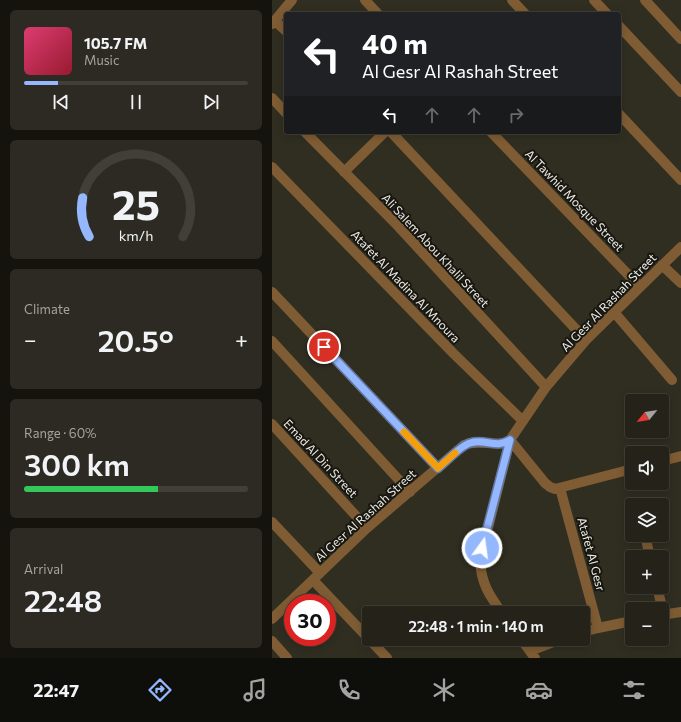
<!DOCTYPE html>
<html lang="en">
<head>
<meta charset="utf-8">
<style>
	body { margin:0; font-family:Commissioner,sans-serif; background:#2c2a22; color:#f1f3f6; height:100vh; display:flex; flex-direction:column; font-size:15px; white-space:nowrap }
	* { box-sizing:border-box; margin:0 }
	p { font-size:13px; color:#a3a4a2 }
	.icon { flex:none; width:22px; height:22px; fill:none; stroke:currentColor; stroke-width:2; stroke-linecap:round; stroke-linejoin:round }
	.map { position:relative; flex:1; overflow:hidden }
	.details { display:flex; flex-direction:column; gap:10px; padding:10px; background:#14130e; width:272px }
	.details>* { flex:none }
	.banner { position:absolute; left:12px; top:12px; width:337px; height:122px; border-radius:4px; box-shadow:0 2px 10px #0003,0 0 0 1px #413f38; background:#202124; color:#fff; overflow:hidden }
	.needle { width:26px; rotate:240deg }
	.fabs { position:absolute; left:353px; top:394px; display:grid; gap:8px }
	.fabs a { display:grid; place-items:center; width:44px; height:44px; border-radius:4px; background:#242219; box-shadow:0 2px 10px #0003,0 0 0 1px #413f38; font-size:20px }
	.speed { position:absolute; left:12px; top:594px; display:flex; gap:8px; font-size:20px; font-weight:700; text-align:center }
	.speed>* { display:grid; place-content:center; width:52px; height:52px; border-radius:50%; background:#242219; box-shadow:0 2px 10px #0003,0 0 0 1px #413f38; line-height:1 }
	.speed .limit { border:6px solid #d22; background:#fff; color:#111 }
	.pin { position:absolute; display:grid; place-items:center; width:34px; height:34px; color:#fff; margin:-17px; border:2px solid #fff; border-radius:50%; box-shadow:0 1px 4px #0007 }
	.me { position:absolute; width:44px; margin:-22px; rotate:14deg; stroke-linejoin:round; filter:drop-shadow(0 0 3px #0008) }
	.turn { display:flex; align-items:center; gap:14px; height:84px; padding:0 12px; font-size:18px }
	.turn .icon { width:52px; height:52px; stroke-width:2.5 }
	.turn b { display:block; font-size:28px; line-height:34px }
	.lanes { display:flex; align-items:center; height:38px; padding:0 12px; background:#0003; justify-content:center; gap:20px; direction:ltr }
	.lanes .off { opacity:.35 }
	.big { font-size:30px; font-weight:600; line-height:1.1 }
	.details .card { flex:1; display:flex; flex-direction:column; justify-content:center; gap:6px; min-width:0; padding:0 14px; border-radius:6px; background:#2c2a22 }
	.details .dial { align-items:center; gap:0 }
	.dial svg { height:104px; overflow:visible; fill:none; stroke:#413f38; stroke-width:7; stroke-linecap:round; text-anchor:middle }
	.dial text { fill:#f1f3f6; stroke:none }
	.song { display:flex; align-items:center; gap:12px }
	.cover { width:48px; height:48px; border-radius:6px; background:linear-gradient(135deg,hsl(340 70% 55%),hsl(350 70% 35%)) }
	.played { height:4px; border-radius:2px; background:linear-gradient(90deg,#94b7fd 15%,#413f38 15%) }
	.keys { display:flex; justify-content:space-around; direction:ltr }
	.heat { display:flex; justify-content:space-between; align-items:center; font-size:22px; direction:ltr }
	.charge { height:6px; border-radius:3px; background:linear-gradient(90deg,#34c759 60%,#413f38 0) }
	.trip { position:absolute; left:90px; top:606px; width:228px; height:40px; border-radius:4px; background:#242219; box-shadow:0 2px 10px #0003,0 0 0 1px #413f38; font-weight:600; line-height:40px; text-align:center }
	.menu { display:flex; height:64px; justify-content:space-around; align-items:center; background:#0e0e0a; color:#a3a4a2 }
	.menu .icon { width:28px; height:28px }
	.menu .active { color:#94b7fd }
	.menu b { font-size:18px; color:#f1f3f6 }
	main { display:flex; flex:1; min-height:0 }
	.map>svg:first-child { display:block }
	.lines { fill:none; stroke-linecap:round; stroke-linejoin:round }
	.minor { stroke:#7f5c33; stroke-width:10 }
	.route-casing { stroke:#6077a4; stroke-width:10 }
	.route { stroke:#94b7fd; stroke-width:7 }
	.slow { stroke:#f59e0b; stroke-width:7 }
	.labels { text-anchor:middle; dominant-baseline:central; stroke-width:4; stroke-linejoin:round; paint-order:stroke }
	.street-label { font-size:12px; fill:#eeede5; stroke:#171610 }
</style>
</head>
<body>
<main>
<section class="details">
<div class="card">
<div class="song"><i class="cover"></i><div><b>105.7 FM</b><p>Music</p></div></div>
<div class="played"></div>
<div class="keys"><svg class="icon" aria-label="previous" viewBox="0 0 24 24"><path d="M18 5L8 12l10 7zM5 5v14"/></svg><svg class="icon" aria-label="pause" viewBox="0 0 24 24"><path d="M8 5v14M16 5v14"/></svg><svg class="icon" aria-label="next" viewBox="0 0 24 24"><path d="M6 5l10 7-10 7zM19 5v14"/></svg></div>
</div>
<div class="card dial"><svg viewBox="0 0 100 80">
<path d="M14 69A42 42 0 1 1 86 69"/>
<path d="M14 69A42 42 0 0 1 9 39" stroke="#94b7fd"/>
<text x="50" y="56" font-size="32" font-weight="700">25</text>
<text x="50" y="72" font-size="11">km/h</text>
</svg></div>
<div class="card"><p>Climate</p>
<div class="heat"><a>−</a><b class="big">20.5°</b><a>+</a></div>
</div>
<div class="card"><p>Range · 60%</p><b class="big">300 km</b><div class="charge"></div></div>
<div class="card"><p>Arrival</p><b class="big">22:48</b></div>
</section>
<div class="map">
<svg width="409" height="658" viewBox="0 0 409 658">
	<rect width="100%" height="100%" fill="#302e21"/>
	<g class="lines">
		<path class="minor" d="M 93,0 L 106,14
			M 240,0 L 253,14
			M 322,0 L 335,14
			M 373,0 L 409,39
			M 3,21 L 14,31
			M 0,24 L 20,0
			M 347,26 L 409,92
			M 0,98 L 14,113
			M 347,114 L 409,180
			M 33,132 L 126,226 L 274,387
			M 119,132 L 314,340
			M 219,132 L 368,287
			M 0,167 L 182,354 L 251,421
			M 72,172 L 113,132
			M 390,265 L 409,283
			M 0,292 L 166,468
			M 342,312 L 400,380
			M 0,341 L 138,492
			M 0,424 L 95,528
			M 238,440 L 273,483 L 278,487 L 283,489 L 360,469
			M 390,461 L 409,456
			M 288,488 L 326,628
			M 0,522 L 48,573
			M 373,535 L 378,557
			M 41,580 L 115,658
			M 385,587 L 392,615
			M 230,613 C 217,595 209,583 208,560 L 238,440
			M 390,615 L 409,612
			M 0,619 L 95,528 L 192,445 C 208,438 224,449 238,440 L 274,387 L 314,340 L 409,247
			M 311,632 L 326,628 L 360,621
			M 249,639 L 263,658
			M 0,641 L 15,658
			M 258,651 L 289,639"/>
	</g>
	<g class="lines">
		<g class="route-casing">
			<path id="route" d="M 52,347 L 166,468 C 175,461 188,446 198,443 C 213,438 224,449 238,440 L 210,548"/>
		</g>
		<use href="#route" class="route"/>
		<path class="slow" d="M 132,432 L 166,468 L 183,453"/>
	</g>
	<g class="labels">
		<g class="street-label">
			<text transform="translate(303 200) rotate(46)">Al Tawhid Mosque Street</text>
			<text transform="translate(164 250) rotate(47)">Ali Salem Abou Khalil Street</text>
			<text transform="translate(134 286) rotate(46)">Atafet Al Madina Al Mnoura</text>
			<text transform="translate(336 302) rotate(-46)">Al Gesr Al Rashah Street</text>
			<text transform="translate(49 458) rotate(47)">Emad Al Din Street</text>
			<text transform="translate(93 515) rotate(-42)">Al Gesr Al Rashah Street</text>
			<text transform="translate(320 554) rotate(75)">Atafet Al Gesr</text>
		</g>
	</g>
</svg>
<div class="fabs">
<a><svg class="needle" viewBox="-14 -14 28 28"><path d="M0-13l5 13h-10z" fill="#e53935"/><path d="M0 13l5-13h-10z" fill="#a3a4a2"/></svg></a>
<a><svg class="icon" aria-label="sound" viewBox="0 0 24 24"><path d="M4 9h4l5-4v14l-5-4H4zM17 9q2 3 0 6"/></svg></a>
<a><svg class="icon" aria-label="layers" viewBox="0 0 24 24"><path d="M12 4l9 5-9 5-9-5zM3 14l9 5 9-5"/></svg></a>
<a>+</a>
<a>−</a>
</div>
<div class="speed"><div class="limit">30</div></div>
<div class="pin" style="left:52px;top:347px;background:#d93025"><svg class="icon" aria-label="arrive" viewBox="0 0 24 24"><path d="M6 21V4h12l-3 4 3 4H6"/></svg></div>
<svg class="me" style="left:210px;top:548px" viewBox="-20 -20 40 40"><circle r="17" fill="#94b7fd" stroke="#fff" stroke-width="3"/><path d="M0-11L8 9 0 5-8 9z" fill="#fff"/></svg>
<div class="trip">22:48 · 1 min · 140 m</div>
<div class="banner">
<div class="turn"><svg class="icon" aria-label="left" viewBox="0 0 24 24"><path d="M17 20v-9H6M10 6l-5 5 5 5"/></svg><div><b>40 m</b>Al Gesr Al Rashah Street</div></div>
<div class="lanes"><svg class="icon" aria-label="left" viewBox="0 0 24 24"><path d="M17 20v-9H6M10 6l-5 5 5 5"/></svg><svg class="icon off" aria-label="ahead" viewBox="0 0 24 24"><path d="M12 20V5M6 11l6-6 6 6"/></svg><svg class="icon off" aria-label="ahead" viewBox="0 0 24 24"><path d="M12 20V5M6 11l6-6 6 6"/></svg><svg class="icon off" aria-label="right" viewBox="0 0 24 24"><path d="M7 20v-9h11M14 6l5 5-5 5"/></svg></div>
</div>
</div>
</main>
<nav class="menu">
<b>22:47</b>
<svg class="icon active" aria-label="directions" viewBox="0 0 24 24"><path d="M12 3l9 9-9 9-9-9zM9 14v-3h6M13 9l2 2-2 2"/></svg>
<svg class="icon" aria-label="music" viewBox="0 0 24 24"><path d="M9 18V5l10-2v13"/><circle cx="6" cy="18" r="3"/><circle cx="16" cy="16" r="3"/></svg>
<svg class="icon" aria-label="phone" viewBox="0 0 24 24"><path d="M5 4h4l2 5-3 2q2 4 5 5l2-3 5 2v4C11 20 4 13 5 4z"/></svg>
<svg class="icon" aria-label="climate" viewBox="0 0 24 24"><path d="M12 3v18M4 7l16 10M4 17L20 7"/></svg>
<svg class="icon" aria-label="car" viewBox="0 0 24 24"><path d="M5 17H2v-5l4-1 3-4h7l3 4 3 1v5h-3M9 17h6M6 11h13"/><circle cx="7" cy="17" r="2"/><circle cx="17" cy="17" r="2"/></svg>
<svg class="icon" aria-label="filters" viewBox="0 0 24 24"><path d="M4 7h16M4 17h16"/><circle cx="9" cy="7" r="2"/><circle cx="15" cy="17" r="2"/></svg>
</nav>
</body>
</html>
